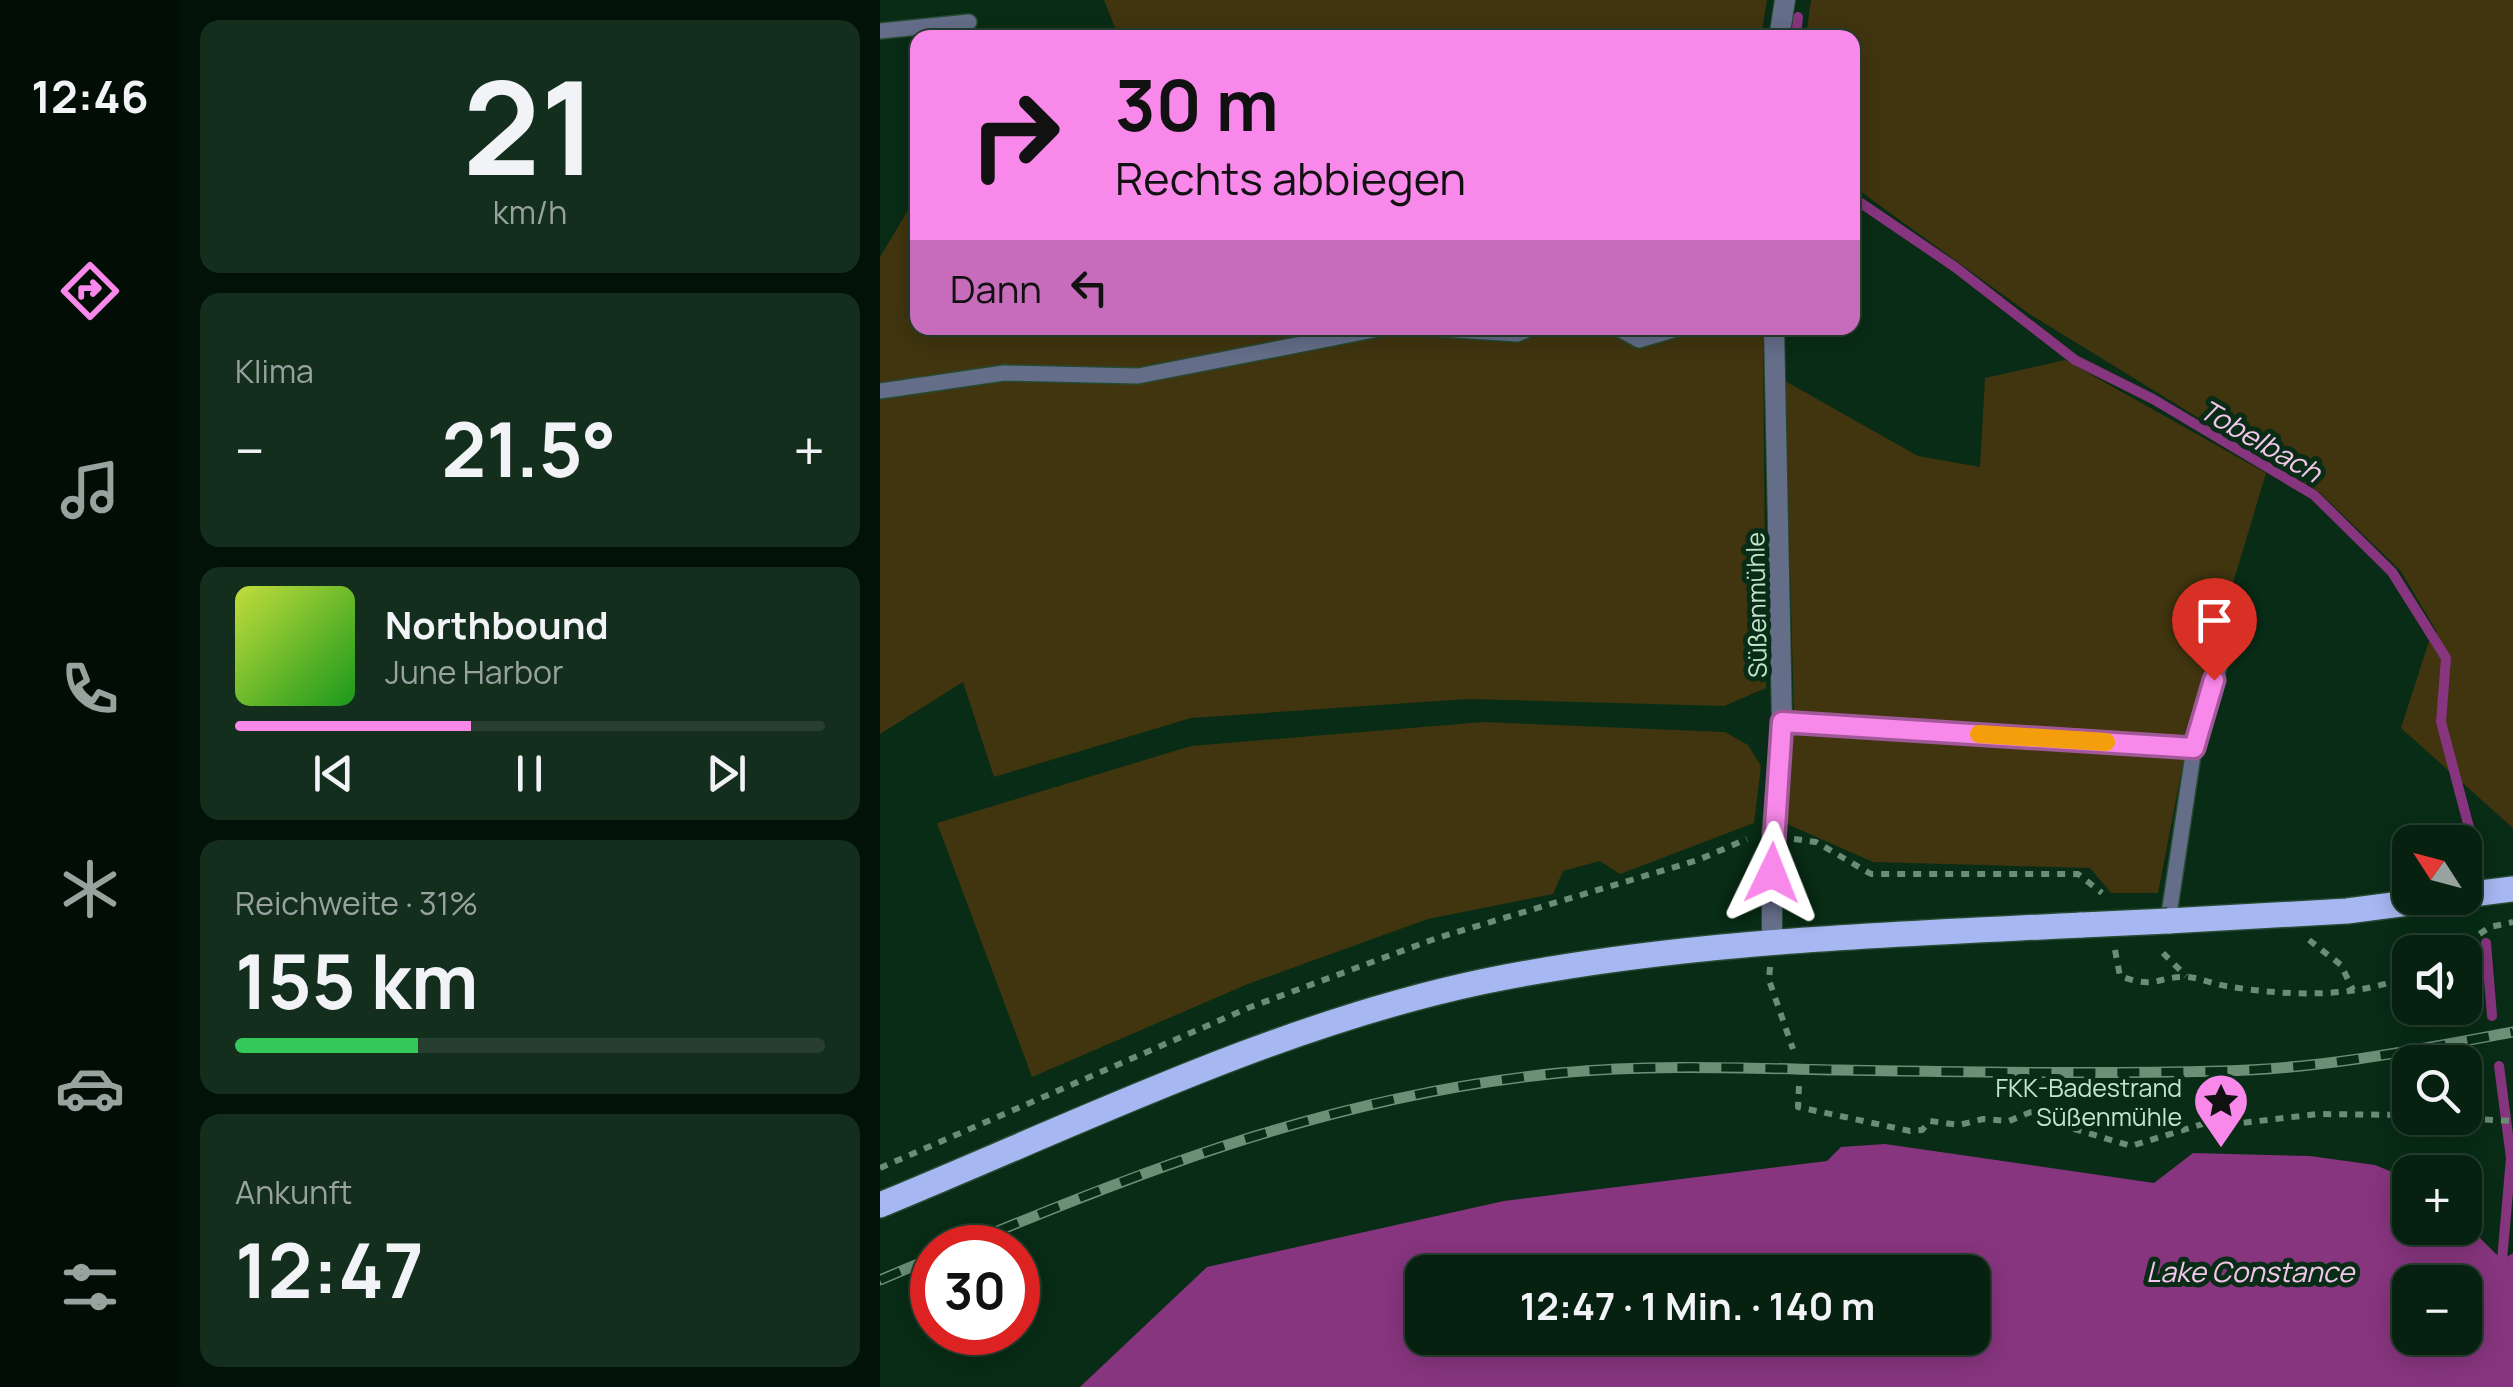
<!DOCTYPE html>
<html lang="de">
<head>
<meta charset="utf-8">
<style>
	body { margin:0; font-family:Manrope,sans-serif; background:#142e1e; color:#f1f3f6; height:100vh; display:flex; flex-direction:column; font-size:38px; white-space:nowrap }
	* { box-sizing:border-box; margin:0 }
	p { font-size:32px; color:#98a39f }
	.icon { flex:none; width:55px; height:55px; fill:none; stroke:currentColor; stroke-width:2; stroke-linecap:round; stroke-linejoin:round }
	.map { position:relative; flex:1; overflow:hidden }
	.panel { display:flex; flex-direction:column; gap:20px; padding:20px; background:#031209; width:700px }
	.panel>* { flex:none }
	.banner { position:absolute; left:30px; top:30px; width:950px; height:305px; border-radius:20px; box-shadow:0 5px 25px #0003,0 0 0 2px #273e30; background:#f888ea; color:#111; overflow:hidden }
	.needle { width:65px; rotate:306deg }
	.fabs { position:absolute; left:1512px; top:825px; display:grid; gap:20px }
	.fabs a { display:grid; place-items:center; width:90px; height:90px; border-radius:20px; background:#062110; box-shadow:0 5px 25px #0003,0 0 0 2px #273e30; font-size:50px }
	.speed { position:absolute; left:30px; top:1225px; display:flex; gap:20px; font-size:50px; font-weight:700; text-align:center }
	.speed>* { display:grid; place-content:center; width:130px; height:130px; border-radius:50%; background:#062110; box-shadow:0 5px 25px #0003,0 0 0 2px #273e30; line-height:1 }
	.speed .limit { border:15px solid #d22; background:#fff; color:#111 }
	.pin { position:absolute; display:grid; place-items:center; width:85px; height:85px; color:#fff; margin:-102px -42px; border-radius:50% 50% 50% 0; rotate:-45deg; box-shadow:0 0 10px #0007 }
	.pin .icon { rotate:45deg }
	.me { position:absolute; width:110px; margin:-55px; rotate:2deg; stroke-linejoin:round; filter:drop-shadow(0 0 8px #0008) }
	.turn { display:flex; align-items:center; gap:35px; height:210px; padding:0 40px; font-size:45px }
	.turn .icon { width:130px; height:130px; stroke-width:2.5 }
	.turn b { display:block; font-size:70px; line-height:85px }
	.then { display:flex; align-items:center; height:95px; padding:0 40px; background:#0003; gap:20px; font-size:38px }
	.big { font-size:75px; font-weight:700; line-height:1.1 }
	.panel .widget { flex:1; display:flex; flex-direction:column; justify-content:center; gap:15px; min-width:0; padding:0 35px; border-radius:20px; background:#142e1e }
	.panel .dial { align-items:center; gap:0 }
	.dial b { font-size:130px; line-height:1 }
	.song { display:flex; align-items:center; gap:30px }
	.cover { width:120px; height:120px; border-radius:15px; background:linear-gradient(135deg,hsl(70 70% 55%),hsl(120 70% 35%)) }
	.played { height:10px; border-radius:5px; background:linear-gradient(90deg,#f888ea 40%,#273e30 40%) }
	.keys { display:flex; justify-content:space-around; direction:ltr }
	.heat { display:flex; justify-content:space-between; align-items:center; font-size:55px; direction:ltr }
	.charge { height:15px; border-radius:8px; background:linear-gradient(90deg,#34c759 31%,#273e30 0) }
	.trip { position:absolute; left:525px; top:1255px; width:585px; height:100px; border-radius:20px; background:#062110; box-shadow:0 5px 25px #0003,0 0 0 2px #273e30; font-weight:700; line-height:100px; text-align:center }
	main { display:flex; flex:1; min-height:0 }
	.menu { display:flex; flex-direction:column; width:180px; justify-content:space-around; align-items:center; background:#020d06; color:#98a39f }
	.menu .icon { width:70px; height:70px }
	.menu .selected { color:#f888ea }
	.menu b { font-size:45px; color:#f1f3f6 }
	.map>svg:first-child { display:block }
	.green { fill:#40350f }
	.water { fill:#87357e; fill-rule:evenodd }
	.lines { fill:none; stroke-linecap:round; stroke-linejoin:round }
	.stream { stroke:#87357e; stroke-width:10 }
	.lane-casing { stroke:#264a32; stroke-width:18 }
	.street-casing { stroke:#264a32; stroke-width:22 }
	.primary-casing { stroke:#264a32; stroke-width:28 }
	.path { stroke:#6b8d75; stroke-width:6; stroke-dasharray:8 8; stroke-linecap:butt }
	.lane { stroke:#656e89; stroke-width:15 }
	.street { stroke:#656e89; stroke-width:20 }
	.primary { stroke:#a7b7f1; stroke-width:25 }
	.rail-casing { stroke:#6c8f76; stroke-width:11 }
	.rail { stroke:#082c15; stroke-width:8; stroke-dasharray:22; stroke-linecap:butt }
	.primary-bridge-casing { stroke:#264a32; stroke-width:28; stroke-linecap:butt }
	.primary-bridge { stroke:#a7b7f1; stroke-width:25 }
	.route-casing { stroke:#a15898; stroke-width:25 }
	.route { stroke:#f888ea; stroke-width:18 }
	.slow { stroke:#f59e0b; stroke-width:18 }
	.labels { text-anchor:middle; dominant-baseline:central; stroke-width:10; stroke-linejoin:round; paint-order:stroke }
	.street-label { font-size:25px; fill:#c4e5cc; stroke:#082c15 }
	.poi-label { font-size:25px; fill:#c4e5cc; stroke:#082c15; text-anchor:end }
	.water-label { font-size:28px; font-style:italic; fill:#f3c6eb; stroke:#082c15 }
</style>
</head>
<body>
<main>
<nav class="menu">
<b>12:46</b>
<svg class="icon selected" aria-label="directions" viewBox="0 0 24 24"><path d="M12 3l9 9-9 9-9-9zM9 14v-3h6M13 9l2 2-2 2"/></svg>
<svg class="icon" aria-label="music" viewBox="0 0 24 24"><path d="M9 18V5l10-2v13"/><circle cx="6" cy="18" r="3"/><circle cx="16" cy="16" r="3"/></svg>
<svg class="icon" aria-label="phone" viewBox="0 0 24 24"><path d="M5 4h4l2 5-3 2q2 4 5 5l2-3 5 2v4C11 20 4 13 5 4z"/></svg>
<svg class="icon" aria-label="climate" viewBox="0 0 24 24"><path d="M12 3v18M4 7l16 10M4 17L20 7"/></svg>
<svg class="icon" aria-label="car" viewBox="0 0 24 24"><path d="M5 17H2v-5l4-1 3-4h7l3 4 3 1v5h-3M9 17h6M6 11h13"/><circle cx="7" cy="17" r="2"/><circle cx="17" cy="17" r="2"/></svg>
<svg class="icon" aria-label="filters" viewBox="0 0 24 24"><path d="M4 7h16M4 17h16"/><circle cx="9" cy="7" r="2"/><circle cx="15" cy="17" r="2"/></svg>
</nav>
<section class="panel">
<div class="widget dial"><b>21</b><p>km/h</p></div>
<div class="widget"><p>Klima</p>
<div class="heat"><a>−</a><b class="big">21.5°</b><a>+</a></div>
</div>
<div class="widget">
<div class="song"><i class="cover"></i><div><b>Northbound</b><p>June Harbor</p></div></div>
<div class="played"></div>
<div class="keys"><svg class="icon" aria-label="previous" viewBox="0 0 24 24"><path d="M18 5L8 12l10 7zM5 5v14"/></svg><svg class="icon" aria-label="pause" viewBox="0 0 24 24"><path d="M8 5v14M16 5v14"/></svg><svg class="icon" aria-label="next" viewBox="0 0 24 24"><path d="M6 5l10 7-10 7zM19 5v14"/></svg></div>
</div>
<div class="widget"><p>Reichweite · 31%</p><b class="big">155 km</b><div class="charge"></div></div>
<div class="widget"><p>Ankunft</p><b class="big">12:47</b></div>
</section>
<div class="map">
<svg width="1633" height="1387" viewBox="0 0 1633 1387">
	<rect width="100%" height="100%" fill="#082c15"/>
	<path class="green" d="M 224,0 L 887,0 L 881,37 L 239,38 Z
		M 931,0 L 1633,0 L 1633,828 L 1521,728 L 1549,641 L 1557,632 L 1520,570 L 1439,492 L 1151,315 L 973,186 L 972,38 L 926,37 Z
		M 37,195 L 38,328 L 883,328 L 886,688 L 844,706 L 587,699 L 311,718 L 114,777 L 83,682 L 0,734 L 0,257 Z
		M 1185,360 L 1386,473 L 1310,727 L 1278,893 L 1231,893 L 1210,868 L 993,862 L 907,824 L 914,718 L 905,381 L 1038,456 L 1100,467 L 1105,378 Z
		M 604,722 L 845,732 L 868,745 L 881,766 L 874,823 L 740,874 L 720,861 L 683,871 L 673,894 L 548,919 L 368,984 L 152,1077 L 57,823 L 311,746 Z"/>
	<path class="water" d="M 1005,1144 L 1274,1183 L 1313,1153 L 1430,1156 L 1495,1165 L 1530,1179 L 1530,1228 L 1585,1228 L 1585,1223 L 1622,1260 L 1633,1253 L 1633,1387 L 200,1387 L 327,1267 L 624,1201 L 947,1161 L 961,1147 ZM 1092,1272 L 1092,1338 L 542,1338 L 542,1272 ZM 1585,1282 L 1585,1338 L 1530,1338 L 1530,1282 Z"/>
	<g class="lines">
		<path class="stream" d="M 916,38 L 918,17
			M 972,197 L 1075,267 L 1195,360 L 1273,399 L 1434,495 L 1512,572 L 1566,658 L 1561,722 L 1594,846
			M 1606,943 L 1612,1016
			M 1619,1066 L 1631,1158 L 1622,1260"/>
		<g class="lane-casing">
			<path id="lane" d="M 0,31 L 89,22
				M 546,328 L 637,334 L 652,328
				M 737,328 L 759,340 L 800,328
				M 0,391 L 124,373 L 258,376 L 504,328
				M 902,722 L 1314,748 L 1356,612
				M 1288,921 L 1314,748"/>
		</g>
		<g class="street-casing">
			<path id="street" d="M 899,38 L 905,0
				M 892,941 L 892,836 L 902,722 L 894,328"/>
		</g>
		<g class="primary-casing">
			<path id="primary" d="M 1585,895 L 1633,889
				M 1288,921 L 1467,911 L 1567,898
				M 0,1205 C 195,1125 394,1026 601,982 C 799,941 1001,935 1202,925"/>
		</g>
		<path class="path" d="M 914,839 L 936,842 L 991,874 L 1198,874 L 1222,893
			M 1429,940 L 1461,965 L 1473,990
			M 1235,950 L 1240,976 C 1277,990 1276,976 1308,977 C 1320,978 1333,984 1346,986 C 1405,996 1475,999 1530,975
			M 1573,952 L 1610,927 L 1633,922
			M 1283,953 L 1306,976
			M 890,967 L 889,980 L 913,1049
			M 919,1086 L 918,1107 L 1030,1131 L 1042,1130 L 1050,1121 L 1079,1125 L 1103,1119 L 1129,1121 L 1151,1112 L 1180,1110 L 1191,1116 L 1191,1128 L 1251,1146 L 1326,1123 L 1353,1124 L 1438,1114 L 1530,1115
			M 1573,1118 L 1633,1121
			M 0,1168 L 368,1008 L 557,938 L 818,860 L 867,839"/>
		<use href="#lane" class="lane"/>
		<use href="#street" class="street"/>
		<use href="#primary" class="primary"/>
		<g class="rail-casing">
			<path id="rail" d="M 77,1248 C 277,1164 461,1095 679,1073 C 772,1064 865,1068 958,1070 C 1086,1072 1214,1074 1341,1071 C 1440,1069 1536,1050 1633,1032
				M 0,1280 L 52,1258"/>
		</g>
		<use href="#rail" class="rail"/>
		<g class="primary-bridge-casing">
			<path id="primary-bridge" d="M 1202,925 L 1288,921"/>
		</g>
		<use href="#primary-bridge" class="primary-bridge"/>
	</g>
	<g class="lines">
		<g class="route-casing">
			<path id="route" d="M 892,873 L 902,722 L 1314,748 L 1334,680"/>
		</g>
		<use href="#route" class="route"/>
		<path class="slow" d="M 1099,734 L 1226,742"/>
	</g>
	<defs>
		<g id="sight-pin" transform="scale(2.875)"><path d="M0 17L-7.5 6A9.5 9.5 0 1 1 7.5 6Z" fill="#f888ea" stroke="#082c15"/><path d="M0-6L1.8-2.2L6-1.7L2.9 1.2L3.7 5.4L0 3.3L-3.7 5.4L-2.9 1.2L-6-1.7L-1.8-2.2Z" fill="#111"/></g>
	</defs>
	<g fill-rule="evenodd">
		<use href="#sight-pin" x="1341" y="1101"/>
	</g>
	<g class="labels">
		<g class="street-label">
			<text transform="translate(876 605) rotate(-91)">Süßenmühle</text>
		</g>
		<g class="poi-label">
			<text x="1302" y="1087">FKK-Badestrand<tspan x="1302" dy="29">Süßenmühle</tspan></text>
		</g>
		<g class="water-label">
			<text transform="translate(1381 440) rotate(30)">Tobelbach</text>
			<text x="1370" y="1271">Lake Constance</text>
		</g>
	</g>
</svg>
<div class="fabs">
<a><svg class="needle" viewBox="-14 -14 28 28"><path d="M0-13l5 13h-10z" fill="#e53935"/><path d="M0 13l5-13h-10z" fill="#98a39f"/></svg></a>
<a><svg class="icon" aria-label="sound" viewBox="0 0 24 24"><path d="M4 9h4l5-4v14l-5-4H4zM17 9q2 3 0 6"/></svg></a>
<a><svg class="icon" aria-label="search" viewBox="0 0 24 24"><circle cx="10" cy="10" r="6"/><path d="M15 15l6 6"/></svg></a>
<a>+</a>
<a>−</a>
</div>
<div class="speed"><div class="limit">30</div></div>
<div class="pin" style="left:1334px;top:680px;background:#d93025"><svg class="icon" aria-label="arrive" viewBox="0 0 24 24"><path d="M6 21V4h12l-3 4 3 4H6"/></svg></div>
<svg class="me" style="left:892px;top:873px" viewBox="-20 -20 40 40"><path d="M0-17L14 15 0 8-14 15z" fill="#f888ea" stroke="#fff" stroke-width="4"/></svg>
<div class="trip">12:47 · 1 Min. · 140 m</div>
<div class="banner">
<div class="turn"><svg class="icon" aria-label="right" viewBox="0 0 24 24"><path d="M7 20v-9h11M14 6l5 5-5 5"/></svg><div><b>30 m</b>Rechts abbiegen</div></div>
<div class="then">Dann<svg class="icon" aria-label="left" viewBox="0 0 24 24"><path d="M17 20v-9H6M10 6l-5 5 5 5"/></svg></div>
</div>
</div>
</main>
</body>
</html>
